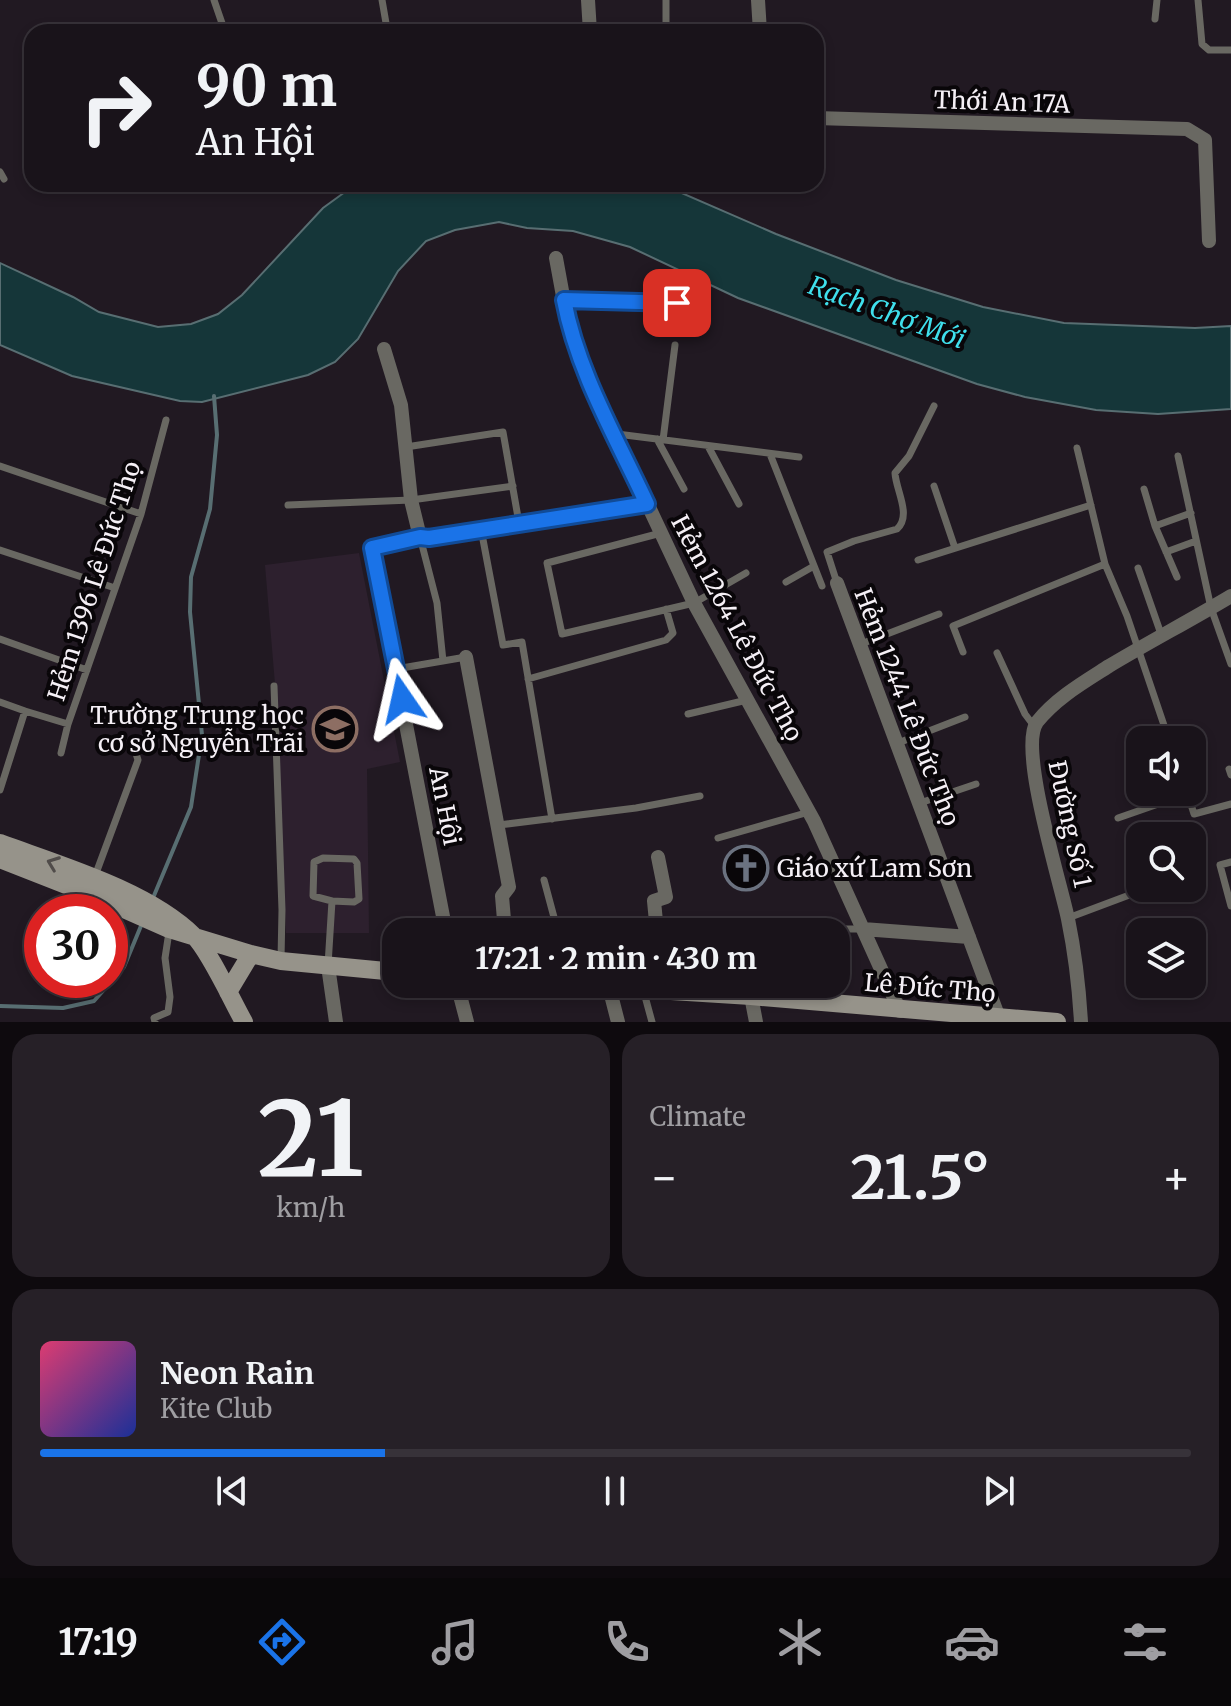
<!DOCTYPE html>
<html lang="en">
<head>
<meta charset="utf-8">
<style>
	body { margin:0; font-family:Merriweather,serif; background:#262027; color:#f1f3f6; height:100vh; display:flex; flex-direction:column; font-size:30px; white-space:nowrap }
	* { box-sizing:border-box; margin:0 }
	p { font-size:26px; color:#9f9ea2 }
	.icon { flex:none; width:44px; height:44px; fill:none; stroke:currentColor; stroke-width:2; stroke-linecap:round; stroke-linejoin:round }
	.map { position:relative; height:1022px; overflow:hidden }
	.sheet { display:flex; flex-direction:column; gap:12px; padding:12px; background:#0e0a0e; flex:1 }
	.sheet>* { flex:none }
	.guide { position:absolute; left:24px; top:24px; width:800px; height:168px; border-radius:24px; box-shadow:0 4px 12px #0003,0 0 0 2px #373239; background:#19131a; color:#f1f3f6; overflow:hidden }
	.fabs { position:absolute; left:1126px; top:726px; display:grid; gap:16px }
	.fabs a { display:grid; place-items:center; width:80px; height:80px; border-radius:16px; background:#19131a; box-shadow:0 4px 12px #0003,0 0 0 2px #373239; font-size:40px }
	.speed { position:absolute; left:24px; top:894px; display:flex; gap:16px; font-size:40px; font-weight:700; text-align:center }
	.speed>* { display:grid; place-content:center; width:104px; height:104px; border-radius:50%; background:#19131a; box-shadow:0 4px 12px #0003,0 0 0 2px #373239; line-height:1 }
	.speed .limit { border:12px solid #d22; background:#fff; color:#111 }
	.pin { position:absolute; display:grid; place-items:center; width:68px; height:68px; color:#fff; margin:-34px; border-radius:16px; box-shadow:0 4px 12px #0006 }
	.me { position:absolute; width:88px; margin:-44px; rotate:349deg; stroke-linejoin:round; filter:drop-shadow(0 0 6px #0008) }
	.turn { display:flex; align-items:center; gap:28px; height:168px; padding:0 40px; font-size:36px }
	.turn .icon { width:104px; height:104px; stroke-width:2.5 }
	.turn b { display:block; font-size:56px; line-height:68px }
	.big { font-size:60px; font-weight:700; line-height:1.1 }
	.sheet .widget { flex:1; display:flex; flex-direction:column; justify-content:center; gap:12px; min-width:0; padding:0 28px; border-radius:24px; background:#262027 }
	.sheet .dial { align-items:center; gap:0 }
	.dial b { font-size:104px; line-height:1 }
	.song { display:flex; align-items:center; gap:24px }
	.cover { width:96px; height:96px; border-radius:12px; background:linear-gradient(135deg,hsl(340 70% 55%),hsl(230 70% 35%)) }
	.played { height:8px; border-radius:4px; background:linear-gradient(90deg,#1a73e8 30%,#373239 30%) }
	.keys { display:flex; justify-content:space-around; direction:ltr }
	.heat { display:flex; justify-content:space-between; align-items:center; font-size:44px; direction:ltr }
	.sheet .tiles { flex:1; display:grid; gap:12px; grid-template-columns:1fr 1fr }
	.widget:last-child { grid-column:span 2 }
	.trip { position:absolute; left:382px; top:918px; width:468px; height:80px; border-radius:24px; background:#19131a; box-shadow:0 4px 12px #0003,0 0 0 2px #373239; font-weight:700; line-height:80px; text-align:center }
	.tabs { display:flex; height:128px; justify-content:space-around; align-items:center; background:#0a080a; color:#9f9ea2 }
	.tabs .icon { width:56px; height:56px }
	.tabs .selected { color:#1a73e8 }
	.tabs b { font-size:36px; color:#f1f3f6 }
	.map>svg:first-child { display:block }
	.built { fill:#2d202e }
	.water { fill:#153639; stroke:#586e72; stroke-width:2 }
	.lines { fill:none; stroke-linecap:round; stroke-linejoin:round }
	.stream { stroke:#586e72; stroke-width:4 }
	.service { stroke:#696862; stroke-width:7 }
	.minor { stroke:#696862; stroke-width:14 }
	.secondary { stroke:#96938a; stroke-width:18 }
	.oneway { stroke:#504c4a }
	.route-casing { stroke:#114b97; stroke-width:20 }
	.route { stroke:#1a73e8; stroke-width:14 }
	.labels { text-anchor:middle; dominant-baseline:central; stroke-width:8; stroke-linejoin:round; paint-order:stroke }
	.street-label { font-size:24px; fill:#f5f0f6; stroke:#090609 }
	.poi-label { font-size:24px; fill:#f5f0f6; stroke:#090609; text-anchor:end }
	.water-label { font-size:26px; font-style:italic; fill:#3fdfec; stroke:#090609 }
</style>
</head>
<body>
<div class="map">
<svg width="1231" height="1022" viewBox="0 0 1231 1022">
	<rect width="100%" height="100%" fill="#211922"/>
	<path class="built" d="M 359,553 L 400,762 L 367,769 L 369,933 L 286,933 L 276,696 L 265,565 Z"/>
	<path class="water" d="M 356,184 L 661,184 L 776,234 L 896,280 L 983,307 L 1064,323 L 1195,328 L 1231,326 L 1231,409 L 1158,414 L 1096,410 L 1025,397 L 977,384 L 738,298 L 630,247 L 573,231 L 527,228 L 499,222 L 455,230 L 426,241 L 398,271 L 358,339 L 335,362 L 308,375 L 202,402 L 180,401 L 72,376 L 0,345 L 0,263 L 73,297 L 99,312 L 158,327 L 191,324 L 218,314 L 242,295 L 323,208 Z"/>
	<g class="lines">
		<path class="stream" d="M 153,898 L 191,807 L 202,735 L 190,612 L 191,577 L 210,509 L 217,435 L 214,396
			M 0,1006 L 63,1008 L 94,1001 L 124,967 L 143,921"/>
		<path class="service" d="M 214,0 L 225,32
			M 382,0 L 386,23
			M 666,0 L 666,32
			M 1198,0 L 1202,44 L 1209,50 L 1231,50
			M 1155,19 L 1157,0
			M 0,172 L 4,179
			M 564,300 L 677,303 L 679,299
			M 617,434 L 799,457
			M 657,439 L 684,489
			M 663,440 L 675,345
			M 708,446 L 739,504
			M 406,447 L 503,432 L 519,523
			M 1077,448 L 1105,564 L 1127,616 L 1169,740
			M 770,454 L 822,586
			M 1178,456 L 1211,608 L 1231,664
			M 0,466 L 141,514
			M 934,486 L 955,548
			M 1144,489 L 1155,526
			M 288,505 L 411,500 L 513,486
			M 481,529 L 503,645 L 522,642 L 552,819
			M 661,533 L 547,563 L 562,634 L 694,603 L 746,573
			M 0,550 L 115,588
			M 1166,552 L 1196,541
			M 918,560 L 1091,505
			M 1138,568 L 1161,634
			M 1177,577 L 1155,526 L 1191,513
			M 786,582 L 814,566
			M 837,583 L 827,552 L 854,541 L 897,529 C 912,515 896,491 895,473 L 909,456 L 934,406
			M 0,639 L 87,670
			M 861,644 L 939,614
			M 963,652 L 953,626 L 1105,564
			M 997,653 L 1025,714 L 1034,726
			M 443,661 L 437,603 L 420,537 L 429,538 L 647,504
			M 396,669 L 466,657
			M 528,679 L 666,640 L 673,633 L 666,609
			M 274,686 L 282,910 L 281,959
			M 0,702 L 25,711
			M 688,714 L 747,700
			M 898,743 L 965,717
			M 61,753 L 68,724
			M 1229,769 L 1231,775
			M 0,790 L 25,711 L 68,724 L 141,514 L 166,420
			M 1187,792 L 1194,814 L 1231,804
			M 920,803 L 976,784
			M 1118,818 L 1187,794
			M 499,825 L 636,808 L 700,796
			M 1143,832 L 1144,836
			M 718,838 L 809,812
			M 1231,862 L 1220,865 L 1231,906
			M 95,876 L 138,760 L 134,747
			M 544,880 L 555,921 L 555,932
			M 1068,918 L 1148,888
			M 755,932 L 755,925
			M 836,961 L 844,961 L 846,929 L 861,929
			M 328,965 L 332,901 L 354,902 L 359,899 L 357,863 L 354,859 L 323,858 L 314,862 L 313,896 L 332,901
			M 643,989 L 652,1022
			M 155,1022 L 154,1018 L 168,1012 L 170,997 L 165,958 L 169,932"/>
		<path class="minor" d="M 588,0 L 590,32
			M 758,0 L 760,32
			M 816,118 L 1187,129 L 1205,140 L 1209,241
			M 556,258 L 567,318 L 593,388 L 694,603 L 814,821 L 900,1011
			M 384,349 L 401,405 L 411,500 L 420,537 L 372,548 L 446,932
			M 837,583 L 999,1018
			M 466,657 L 509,887 L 502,896 L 505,932
			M 863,929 L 969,937
			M 657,932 L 654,901 L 666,897 L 658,857
			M 328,966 L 336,1022
			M 457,984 L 467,1022
			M 609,987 L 618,1022
			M 751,996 L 756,1022
			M 1081,1022 C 1079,987 1075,953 1068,919 C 1061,884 1018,748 1037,722 C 1056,698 1084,682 1109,666 C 1149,642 1191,620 1231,596"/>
		<path class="secondary" d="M 0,843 C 60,865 149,891 194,936 C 210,952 232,1001 244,1022
			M 0,859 L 99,898 L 169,929 L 251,954 L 281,961 L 396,972
			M 559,984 L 751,996 L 1057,1022
			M 228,992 L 251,954"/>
	</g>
	<defs><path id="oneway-chevron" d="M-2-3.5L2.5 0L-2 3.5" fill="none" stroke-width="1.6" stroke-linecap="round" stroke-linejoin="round" transform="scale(2)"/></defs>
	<use class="oneway" href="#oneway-chevron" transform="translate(53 863) rotate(-159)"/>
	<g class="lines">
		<g class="route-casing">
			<path id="route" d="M 402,699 L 372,548 L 420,537 L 429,538 L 647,504 C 617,439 577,371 564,300 L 677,303"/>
		</g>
		<use href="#route" class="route"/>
	</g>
	<defs>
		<g id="school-ring" transform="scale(2.3)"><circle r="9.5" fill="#090609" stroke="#8d6e63" stroke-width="1.5"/><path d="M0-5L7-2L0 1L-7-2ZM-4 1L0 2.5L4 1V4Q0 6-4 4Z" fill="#8d6e63"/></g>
		<g id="church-ring" transform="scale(2.3)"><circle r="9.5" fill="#090609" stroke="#6b7280" stroke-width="1.5"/><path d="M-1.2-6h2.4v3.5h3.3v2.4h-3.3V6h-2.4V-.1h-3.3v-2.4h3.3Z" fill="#6b7280"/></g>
	</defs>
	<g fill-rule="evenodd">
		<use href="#school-ring" x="335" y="729"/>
		<use href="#church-ring" x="746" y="868"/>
	</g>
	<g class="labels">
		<g class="street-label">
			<text transform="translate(1002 102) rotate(2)">Thới An 17A</text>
			<text transform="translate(94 581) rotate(-72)">Hẻm 1396 Lê Đức Thọ</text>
			<text transform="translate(737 628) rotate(62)">Hẻm 1264 Lê Đức Thọ</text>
			<text transform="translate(907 707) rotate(69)">Hẻm 1244 Lê Đức Thọ</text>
			<text transform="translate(445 806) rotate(79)">An Hội</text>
			<text transform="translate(1070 824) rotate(78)">Đường Số 1</text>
			<text transform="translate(930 988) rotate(5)">Lê Đức Thọ</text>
		</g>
		<g class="poi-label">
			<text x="304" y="715">Trường Trung học<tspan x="304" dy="28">cơ sở Nguyễn Trãi</tspan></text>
			<text x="777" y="868" text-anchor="start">Giáo xứ Lam Sơn</text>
		</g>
		<g class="water-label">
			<text transform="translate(887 312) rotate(20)">Rạch Chợ Mới</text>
		</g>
	</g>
</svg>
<div class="fabs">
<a><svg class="icon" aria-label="sound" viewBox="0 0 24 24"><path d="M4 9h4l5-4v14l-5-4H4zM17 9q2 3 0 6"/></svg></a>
<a><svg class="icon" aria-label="search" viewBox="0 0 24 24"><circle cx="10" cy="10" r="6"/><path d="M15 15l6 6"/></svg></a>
<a><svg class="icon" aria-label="layers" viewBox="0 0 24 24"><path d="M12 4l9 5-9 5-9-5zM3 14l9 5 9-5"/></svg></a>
</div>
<div class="speed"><div class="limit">30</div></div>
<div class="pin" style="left:677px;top:303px;background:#d93025"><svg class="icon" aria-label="arrive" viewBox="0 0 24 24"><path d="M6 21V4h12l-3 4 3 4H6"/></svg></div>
<svg class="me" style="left:402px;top:699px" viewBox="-20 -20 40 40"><path d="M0-17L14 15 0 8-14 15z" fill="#1a73e8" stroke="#fff" stroke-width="4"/></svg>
<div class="trip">17:21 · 2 min · 430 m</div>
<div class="guide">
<div class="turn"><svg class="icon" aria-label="right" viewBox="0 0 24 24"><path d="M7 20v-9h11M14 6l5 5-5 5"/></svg><div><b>90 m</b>An Hội</div></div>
</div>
</div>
<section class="sheet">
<div class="tiles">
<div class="widget dial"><b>21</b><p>km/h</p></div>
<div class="widget"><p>Climate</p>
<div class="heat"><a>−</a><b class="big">21.5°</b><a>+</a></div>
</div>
<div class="widget">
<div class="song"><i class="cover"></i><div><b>Neon Rain</b><p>Kite Club</p></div></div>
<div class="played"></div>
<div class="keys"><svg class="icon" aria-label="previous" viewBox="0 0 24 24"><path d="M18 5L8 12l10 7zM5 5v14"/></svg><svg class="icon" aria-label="pause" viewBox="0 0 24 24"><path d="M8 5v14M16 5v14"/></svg><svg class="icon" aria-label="next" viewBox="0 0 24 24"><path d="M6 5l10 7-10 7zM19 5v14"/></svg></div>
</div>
</div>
</section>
<nav class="tabs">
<b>17:19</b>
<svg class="icon selected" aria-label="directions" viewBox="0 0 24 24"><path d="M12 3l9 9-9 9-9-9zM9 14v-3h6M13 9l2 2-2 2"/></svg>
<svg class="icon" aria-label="music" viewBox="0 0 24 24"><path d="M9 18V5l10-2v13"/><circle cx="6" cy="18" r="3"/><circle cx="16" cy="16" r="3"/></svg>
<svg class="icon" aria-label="phone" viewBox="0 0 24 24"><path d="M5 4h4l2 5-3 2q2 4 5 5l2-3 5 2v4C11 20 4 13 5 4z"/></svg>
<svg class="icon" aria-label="climate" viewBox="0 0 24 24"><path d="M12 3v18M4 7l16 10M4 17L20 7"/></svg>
<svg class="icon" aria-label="car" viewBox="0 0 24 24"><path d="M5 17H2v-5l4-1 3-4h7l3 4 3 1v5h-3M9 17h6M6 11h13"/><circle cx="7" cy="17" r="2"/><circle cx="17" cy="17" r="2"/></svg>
<svg class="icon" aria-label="filters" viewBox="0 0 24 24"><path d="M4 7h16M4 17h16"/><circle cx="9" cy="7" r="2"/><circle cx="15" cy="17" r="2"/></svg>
</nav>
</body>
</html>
